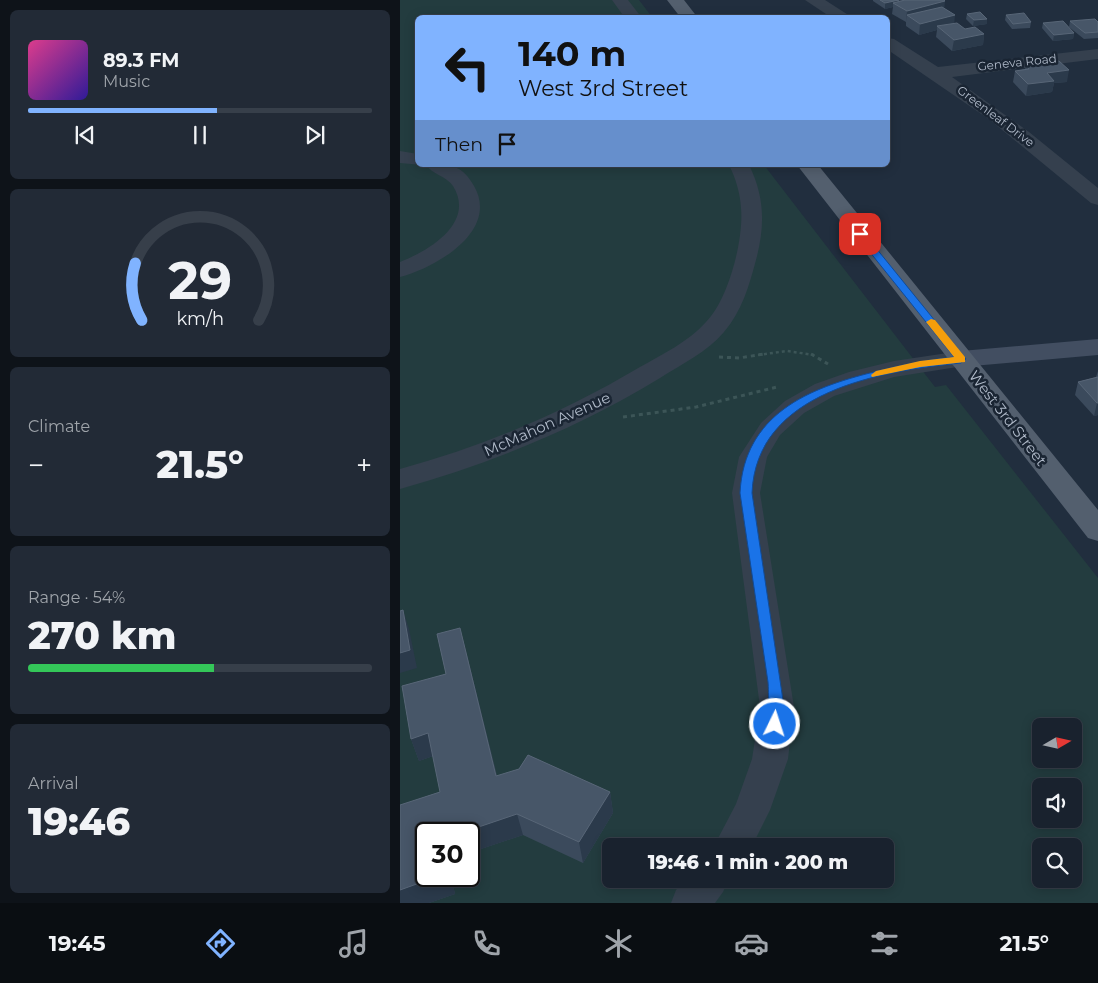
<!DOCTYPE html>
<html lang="en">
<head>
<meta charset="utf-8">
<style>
	body { margin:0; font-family:Montserrat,sans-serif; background:#222a36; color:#f1f3f6; height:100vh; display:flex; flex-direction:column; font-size:19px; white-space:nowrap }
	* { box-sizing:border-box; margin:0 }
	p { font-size:16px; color:#9fa4aa }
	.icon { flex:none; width:28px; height:28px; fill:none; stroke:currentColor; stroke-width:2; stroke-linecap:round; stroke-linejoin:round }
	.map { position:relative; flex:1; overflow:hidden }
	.drawer { display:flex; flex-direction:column; gap:10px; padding:10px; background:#0e1319; width:400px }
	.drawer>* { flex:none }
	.banner { position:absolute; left:15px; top:15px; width:475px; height:152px; border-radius:8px; box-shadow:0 2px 12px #0003,0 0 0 1px #373f4a; background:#80b3ff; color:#111; overflow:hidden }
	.needle { width:32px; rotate:81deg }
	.tools { position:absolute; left:632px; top:718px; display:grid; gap:10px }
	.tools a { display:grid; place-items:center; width:50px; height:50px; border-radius:8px; background:#19222e; box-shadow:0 2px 12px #0003,0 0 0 1px #373f4a; font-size:25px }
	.speed { position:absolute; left:15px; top:822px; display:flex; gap:10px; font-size:25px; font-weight:700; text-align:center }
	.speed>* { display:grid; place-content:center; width:65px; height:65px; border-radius:50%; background:#19222e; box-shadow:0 2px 12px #0003,0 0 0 1px #373f4a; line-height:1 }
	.speed .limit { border:2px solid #111; border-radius:8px; background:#fff; color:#111 }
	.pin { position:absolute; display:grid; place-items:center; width:42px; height:42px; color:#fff; margin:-21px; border-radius:10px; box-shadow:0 2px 8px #0006 }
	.me { position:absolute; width:55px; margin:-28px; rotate:4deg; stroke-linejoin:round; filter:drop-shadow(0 0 4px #0008) }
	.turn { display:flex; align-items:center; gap:18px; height:105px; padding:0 20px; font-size:22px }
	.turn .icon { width:65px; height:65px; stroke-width:2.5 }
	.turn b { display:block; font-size:35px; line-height:42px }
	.then { display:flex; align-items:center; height:48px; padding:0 20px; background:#0003; gap:10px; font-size:19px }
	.big { font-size:38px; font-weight:800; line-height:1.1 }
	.drawer .card { flex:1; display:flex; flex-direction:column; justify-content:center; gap:8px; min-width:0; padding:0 18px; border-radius:8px; background:#222a36 }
	.drawer .dial { align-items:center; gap:0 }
	.dial svg { height:130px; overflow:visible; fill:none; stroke:#373f4a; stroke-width:7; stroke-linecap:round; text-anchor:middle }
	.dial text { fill:#f1f3f6; stroke:none }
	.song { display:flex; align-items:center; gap:15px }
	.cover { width:60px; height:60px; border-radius:8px; background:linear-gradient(135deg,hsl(330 70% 55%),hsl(250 70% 35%)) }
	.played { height:5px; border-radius:2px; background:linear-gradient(90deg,#80b3ff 55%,#373f4a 55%) }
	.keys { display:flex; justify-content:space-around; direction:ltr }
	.heat { display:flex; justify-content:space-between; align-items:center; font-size:28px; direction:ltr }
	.charge { height:8px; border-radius:4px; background:linear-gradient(90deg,#34c759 54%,#373f4a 0) }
	.trip { position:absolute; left:202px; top:838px; width:292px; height:50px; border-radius:8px; background:#19222e; box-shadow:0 2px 12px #0003,0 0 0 1px #373f4a; font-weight:800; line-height:50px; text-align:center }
	.tab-bar { display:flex; height:80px; justify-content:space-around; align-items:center; background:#0a0e12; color:#9fa4aa }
	.tab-bar .icon { width:35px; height:35px }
	.tab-bar .on { color:#80b3ff }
	.tab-bar b { font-size:22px; color:#f1f3f6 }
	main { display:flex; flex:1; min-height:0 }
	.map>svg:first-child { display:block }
	.green { fill:#233c3f; fill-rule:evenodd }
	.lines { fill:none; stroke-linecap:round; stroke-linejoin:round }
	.path-far1 { stroke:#3c5557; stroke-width:2.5; stroke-dasharray:3 3; stroke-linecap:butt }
	.path { stroke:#3c5557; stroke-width:3; stroke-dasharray:4 4; stroke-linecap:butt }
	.street { fill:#35404e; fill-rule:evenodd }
	.secondary { fill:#424e61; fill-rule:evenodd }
	.primary { fill:#535f6e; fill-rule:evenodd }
	.wall { fill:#3b4a5c }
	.shaded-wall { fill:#2b3a4b }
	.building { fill:#475668; stroke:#586677 }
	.route { fill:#1a73e8; stroke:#114b97 }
	.slow { fill:#f59e0b }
	.labels { text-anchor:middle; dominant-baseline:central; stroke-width:5; stroke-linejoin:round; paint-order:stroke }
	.far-street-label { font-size:12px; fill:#b0bac9; stroke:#1a2533 }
	.street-label { font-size:15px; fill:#b0bac9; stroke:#1a2533 }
</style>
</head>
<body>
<main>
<section class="drawer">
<div class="card">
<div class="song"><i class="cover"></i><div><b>89.3 FM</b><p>Music</p></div></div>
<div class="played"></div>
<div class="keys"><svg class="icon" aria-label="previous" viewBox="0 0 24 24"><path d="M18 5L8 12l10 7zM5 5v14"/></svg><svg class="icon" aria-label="pause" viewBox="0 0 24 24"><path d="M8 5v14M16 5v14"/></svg><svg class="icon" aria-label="next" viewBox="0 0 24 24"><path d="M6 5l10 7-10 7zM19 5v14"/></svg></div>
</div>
<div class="card dial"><svg viewBox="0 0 100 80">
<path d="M14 69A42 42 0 1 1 86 69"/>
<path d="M14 69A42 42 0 0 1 10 34" stroke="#80b3ff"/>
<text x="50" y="56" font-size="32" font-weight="700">29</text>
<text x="50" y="72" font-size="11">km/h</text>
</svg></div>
<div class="card"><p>Climate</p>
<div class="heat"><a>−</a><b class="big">21.5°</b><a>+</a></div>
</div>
<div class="card"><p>Range · 54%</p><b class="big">270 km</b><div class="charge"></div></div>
<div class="card"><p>Arrival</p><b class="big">19:46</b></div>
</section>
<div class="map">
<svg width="698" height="903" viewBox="0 0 698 903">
	<rect width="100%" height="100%" fill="#212e3e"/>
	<path class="green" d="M 0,0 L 239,0 L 252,17 L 18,18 L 18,165 L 364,165 L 535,387 L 546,385 L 698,578 L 698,903 L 0,903 ZM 641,726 L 674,726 L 674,759 L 641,759 ZM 641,786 L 674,786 L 674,819 L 641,819 ZM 26,834 L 69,834 L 69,876 L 26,876 ZM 211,846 L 486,846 L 486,879 L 211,879 ZM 641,846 L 674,846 L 674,879 L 641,879 Z"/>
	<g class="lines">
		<path class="path-far1" d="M 358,355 L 387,351 L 414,355"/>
		<path class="path" d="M 411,354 L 428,364
			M 319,357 L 339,358 L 364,354
			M 223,417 L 296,407 L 377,387"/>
		<path class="street" d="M 212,0 L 228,0 L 242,18 L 225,18 Z
			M 405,0 L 425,0 L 453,18 L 432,18 Z
			M 488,38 L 494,39 L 538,67 L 698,49 L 698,59 L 552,77 L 629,132 L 698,188 L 698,205 L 691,203 L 590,120 L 488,50 Z
			M 0,151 L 18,154 L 18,165 L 22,165 L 0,163 Z
			M 26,165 C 50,165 61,163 74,186 C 100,231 35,268 0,277 L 0,262 C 28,251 76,223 53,186 C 46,176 32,174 26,165 Z
			M 329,165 L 349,165 C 365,197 365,226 356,260 C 349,286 342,311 324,332 C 307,352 282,364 260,378 C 178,428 92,463 0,489 L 0,469 C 85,446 164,412 240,367 C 263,354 288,342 306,322 C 328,300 344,240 341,208 C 340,193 336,179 329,165 Z
			M 561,351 L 570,353 L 574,359 L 570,365 L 494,377 L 434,396 L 404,413 L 380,435 L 367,457 L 360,493 L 394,707 L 388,759 L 370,810 L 352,846 L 314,846 L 336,804 L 352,759 L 360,707 L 332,493 L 339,457 L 361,423 L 385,401 L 415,384 L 449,372 L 494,361 Z
			M 286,879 L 329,879 L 323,892 L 315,903 L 271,903 L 276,890 Z"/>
		<path class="secondary" d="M 698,339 L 698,355 L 561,367 L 552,365 L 548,359 L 552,353 L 561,351 Z"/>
		<path class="primary" d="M 267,0 L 284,0 L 298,18 L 281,18 Z
			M 397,165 L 418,165 L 698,510 L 698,541 L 688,538 Z"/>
	</g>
	<path class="wall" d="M 473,0 L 544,0 L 544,8 L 554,23 L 565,29 L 584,34 L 583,45 L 552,51 L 536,37 L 537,30 L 519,35 L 506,26 L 506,22 L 492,14 L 493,7 L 485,9 L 473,1 Z
		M 567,14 L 587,19 L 587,24 L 573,26 L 566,19 Z
		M 606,15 L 631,22 L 630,28 L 612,29 L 605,20 Z
		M 670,21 L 698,22 L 698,38 L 684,39 L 669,27 Z
		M 643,23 L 674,33 L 673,39 L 653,41 L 642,28 Z
		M 626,65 L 667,82 L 654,83 L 652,92 L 626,96 L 613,82 L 615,71 L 625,69 Z
		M 698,371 L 698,415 L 694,416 L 675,395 L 678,382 L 696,377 Z
		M 60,628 L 66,651 L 97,776 L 119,769 L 128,755 L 210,792 L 213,813 L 183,863 L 123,835 L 69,853 L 69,834 L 26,834 L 26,876 L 51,876 L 55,894 L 29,903 L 0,903 L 0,805 L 40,792 L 33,756 L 19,761 L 11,739 L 2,686 L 46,674 L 37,634 Z"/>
	<path class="shaded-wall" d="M 499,0 L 512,0 L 493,3 L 493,7 L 485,9 L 485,3 Z
		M 545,1 L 544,12 L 507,15 L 506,22 L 507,11 Z
		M 555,15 L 554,26 L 537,26 L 537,30 L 519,35 L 520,24 Z
		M 587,19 L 587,24 L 573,26 L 574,20 Z
		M 674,33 L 673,39 L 653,41 L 654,35 Z
		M 584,34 L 583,45 L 552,51 L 554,40 Z
		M 669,70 L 667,82 L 654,83 L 652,92 L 626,96 L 628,84 L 647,73 Z
		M 697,403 L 698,403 L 698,415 L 694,416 Z
		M 3,610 L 9,629 L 17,668 L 0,673 L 0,653 Z
		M 60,628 L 66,651 L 102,798 L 96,776 Z
		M 28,733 L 36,755 L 19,761 L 11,739 Z
		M 210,792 L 213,813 L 183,863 L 179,842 Z
		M 117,814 L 123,835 L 69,853 L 69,834 L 58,834 Z
		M 39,876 L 51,876 L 55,894 L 29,903 L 0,903 L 0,890 Z"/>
	<path class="building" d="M 480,0 L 499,0 L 485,3 Z
		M 505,0 L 544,0 L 545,1 L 507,11 L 493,3 Z
		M 542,7 L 555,15 L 520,24 L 507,15 Z
		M 580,12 L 587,19 L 574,20 L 567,14 Z
		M 624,13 L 631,22 L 613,24 L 606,15 Z
		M 695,19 L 698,22 L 698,32 L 685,33 L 670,21 Z
		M 663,21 L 674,33 L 654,35 L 643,23 Z
		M 557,23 L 565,29 L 575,27 L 584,34 L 554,40 L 537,26 Z
		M 659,61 L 669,70 L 647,73 L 654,81 L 628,84 L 615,71 L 629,69 L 626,65 Z
		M 698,377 L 698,403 L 697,403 L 678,382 Z
		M 3,610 L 10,650 L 0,653 L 0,611 Z
		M 60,628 L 96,776 L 119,769 L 128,755 L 210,792 L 179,842 L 117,814 L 58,834 L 26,834 L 26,876 L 39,876 L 0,890 L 0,805 L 40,792 L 28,733 L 11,739 L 2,686 L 46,674 L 37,634 Z"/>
	<path class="route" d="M 457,232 L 463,232 L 566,359 L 561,363 C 481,371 356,391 352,493 L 384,707 L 380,729 L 375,730 L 370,729 C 368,724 369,691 368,682 L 340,493 C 344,414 409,388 474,372 C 501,365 526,360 554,357 L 457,236 Z"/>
	<path class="slow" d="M 531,319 L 535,320 L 565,357 L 565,362 L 520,367 L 472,377 L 471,375 L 476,371 L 520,361 L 554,357 L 526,322 Z"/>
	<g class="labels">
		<g class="far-street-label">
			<text transform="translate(617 62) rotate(-6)">Geneva Road</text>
			<text transform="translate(596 116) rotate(37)">Greenleaf Drive</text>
		</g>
		<g class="street-label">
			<text transform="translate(608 418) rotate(52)">West 3rd Street</text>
			<text transform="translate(147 424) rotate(-24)">McMahon Avenue</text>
		</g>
	</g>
</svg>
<div class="tools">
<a><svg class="needle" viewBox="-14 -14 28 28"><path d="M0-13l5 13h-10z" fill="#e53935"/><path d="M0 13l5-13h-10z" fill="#9fa4aa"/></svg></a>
<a><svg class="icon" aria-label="sound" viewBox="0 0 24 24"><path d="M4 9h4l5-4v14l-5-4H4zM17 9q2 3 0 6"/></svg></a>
<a><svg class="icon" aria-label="search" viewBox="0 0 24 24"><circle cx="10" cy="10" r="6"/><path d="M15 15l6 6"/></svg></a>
</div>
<div class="speed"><div class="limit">30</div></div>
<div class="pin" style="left:460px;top:234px;background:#d93025"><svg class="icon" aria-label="arrive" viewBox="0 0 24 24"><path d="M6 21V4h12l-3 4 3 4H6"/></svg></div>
<svg class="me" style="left:375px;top:724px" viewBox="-20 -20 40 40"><circle r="17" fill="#1a73e8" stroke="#fff" stroke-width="3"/><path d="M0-11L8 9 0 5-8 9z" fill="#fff"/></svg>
<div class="trip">19:46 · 1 min · 200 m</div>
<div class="banner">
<div class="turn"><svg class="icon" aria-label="left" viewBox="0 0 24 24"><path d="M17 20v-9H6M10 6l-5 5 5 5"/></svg><div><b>140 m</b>West 3rd Street</div></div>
<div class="then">Then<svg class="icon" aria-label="arrive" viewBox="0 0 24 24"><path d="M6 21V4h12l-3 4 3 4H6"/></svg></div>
</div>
</div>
</main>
<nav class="tab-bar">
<b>19:45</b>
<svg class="icon on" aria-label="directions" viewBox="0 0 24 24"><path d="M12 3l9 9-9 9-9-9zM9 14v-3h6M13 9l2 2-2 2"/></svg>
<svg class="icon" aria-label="music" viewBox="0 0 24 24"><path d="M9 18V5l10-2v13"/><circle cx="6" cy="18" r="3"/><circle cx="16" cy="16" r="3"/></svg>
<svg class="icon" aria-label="phone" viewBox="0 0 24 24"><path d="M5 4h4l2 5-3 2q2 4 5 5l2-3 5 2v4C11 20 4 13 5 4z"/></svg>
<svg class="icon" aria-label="climate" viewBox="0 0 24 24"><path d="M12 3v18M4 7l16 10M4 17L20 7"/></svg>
<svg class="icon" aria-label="car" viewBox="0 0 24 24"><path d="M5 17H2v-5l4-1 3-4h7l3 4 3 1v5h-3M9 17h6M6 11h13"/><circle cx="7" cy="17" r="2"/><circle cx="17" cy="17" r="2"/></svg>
<svg class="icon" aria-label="filters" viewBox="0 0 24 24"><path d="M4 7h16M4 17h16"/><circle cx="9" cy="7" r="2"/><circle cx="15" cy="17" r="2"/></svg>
<b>21.5°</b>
</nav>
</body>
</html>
